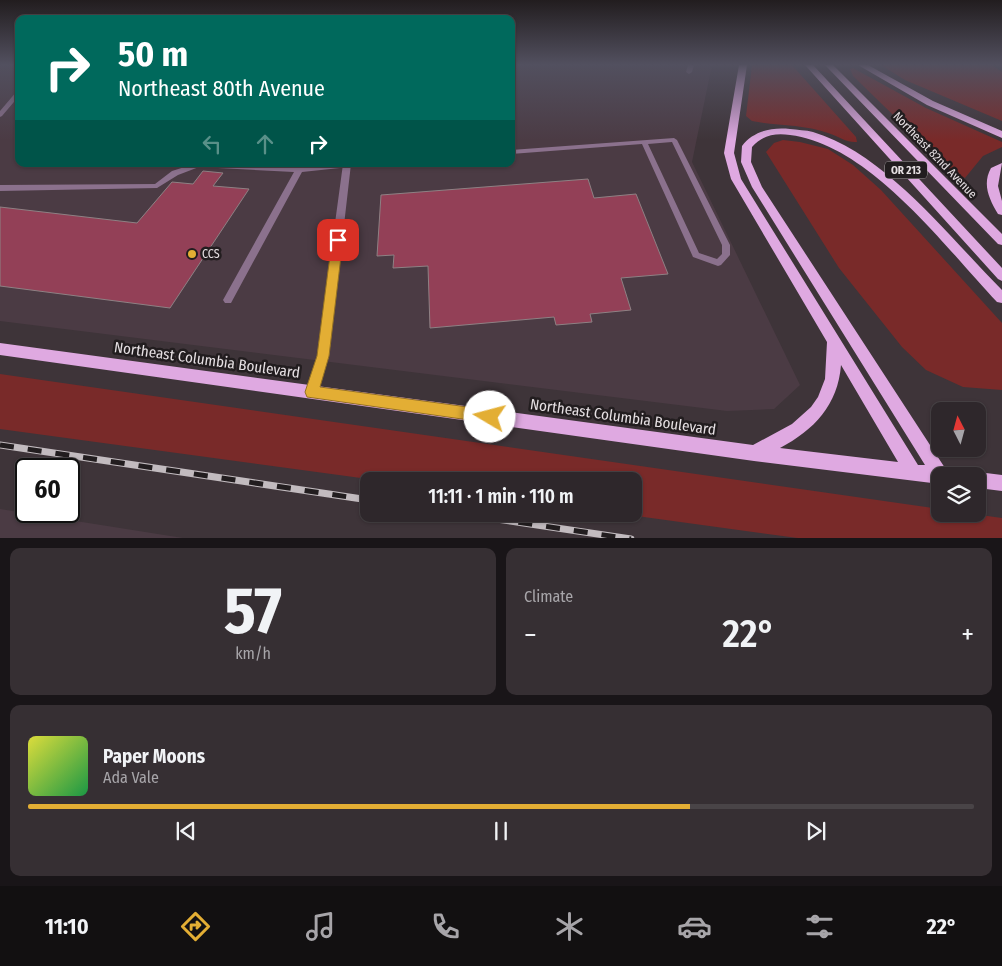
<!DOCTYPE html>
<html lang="en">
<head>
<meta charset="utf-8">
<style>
	body { margin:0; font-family:"Fira Sans Condensed",sans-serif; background:#362f33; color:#f1f3f6; height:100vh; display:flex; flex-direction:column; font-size:19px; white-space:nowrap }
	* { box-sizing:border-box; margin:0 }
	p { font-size:16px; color:#a7a5a9 }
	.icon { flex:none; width:28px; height:28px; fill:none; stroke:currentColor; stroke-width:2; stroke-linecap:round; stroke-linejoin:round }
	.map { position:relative; height:538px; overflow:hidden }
	.details { display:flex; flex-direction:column; gap:10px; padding:10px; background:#191518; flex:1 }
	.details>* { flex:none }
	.hud { position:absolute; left:15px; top:15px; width:500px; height:152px; border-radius:10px; box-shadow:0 1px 4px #0004,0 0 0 1px #494447; background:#00695c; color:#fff; overflow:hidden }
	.needle { width:32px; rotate:354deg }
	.controls { position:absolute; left:931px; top:402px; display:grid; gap:10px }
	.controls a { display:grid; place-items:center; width:55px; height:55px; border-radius:10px; background:#2e272b; box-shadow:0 1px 4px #0004,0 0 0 1px #494447; font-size:25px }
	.speed { position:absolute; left:15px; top:458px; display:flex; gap:10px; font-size:25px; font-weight:700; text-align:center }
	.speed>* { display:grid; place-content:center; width:65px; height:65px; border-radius:50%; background:#2e272b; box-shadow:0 1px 4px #0004,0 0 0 1px #494447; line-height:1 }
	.speed .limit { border:2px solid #111; border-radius:8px; background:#fff; color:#111 }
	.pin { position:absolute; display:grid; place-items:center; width:42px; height:42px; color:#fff; margin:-21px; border-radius:10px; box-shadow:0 2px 8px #0006 }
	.me { position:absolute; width:55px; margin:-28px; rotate:278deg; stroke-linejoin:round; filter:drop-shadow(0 0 4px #0008) }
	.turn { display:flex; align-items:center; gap:18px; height:105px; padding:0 20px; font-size:22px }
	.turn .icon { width:65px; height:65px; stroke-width:2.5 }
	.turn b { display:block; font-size:35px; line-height:42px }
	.lanes { display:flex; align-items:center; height:48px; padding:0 20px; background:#0003; justify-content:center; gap:25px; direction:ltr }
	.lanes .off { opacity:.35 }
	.big { font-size:38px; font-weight:600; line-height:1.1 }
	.details .tile { flex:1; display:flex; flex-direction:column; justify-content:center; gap:8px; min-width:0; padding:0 18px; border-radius:10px; background:#362f33 }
	.details .dial { align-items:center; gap:0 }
	.dial b { font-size:65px; line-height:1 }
	.song { display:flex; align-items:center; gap:15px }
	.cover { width:60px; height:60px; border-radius:8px; background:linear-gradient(135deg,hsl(60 70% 55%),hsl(140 70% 35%)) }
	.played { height:5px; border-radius:2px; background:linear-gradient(90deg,#e3ae34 70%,#494447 70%) }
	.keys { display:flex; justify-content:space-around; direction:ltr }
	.heat { display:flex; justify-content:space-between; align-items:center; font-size:28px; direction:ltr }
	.details .tiles { flex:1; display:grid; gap:10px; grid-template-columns:1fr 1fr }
	.tile:last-child { grid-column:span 2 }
	.trip { position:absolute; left:360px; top:472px; width:282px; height:50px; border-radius:10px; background:#2e272b; box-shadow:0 1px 4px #0004,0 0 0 1px #494447; font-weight:600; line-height:50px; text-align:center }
	.dock { display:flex; height:80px; justify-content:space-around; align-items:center; background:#121011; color:#a7a5a9 }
	.dock .icon { width:35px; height:35px }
	.dock .current { color:#e3ae34 }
	.dock b { font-size:22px; color:#f1f3f6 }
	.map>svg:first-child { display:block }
	.built { fill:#4b3b44 }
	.green { fill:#792a29 }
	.building { fill:#934057; stroke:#8e8184 }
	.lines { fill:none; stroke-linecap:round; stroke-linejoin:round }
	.service { fill:#8b718d; fill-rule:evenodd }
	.tertiary { fill:#8b718d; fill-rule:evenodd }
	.primary { fill:#dfa9e1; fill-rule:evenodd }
	.rail-casing { stroke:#c2bbbf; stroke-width:7 }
	.rail { stroke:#221d1f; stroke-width:5; stroke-dasharray:14; stroke-linecap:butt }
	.route { fill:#e3ae34; stroke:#947122 }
	.poi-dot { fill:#e3ae34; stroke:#221d1f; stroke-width:2 }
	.labels { text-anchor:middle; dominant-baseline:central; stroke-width:5; stroke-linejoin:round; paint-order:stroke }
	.shield { fill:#221d1f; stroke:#aba6a8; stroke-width:1 }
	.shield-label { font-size:11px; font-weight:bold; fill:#e6e0e3 }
	.street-label { font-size:12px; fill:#e6e0e3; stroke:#221d1f }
	.poi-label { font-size:12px; fill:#e6e0e3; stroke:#221d1f; text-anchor:start }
	.near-street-label { font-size:15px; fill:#e6e0e3; stroke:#221d1f }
</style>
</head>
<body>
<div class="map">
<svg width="1002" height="539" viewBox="0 0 1002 539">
	<rect width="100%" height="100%" fill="#3e3439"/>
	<path class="built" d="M 0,65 L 19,65 L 19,164 L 511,164 L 511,65 L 712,65 L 692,162 L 800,385 L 774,409 L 727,411 L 0,321 Z
		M 0,509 L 183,538 L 0,538 Z"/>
	<path class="green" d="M 752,65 L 792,65 L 856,137 L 857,142 C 846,143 838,136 828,133 C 803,124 777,126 752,121 L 746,116 Z
		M 881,65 L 992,65 L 1002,72 L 1002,121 L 905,80 Z
		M 853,68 L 926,108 L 1002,142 L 1002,147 L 983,156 L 965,178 L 950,170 L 853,76 L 850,69 Z
		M 783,140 L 800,142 L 828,149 L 853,165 L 881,190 L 1002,323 L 1002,390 L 963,387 L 926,370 L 902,347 L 839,268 L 766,152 L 774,143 Z
		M 0,374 L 940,509 L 940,514 L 973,514 L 1002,518 L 1002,538 L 805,539 L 622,514 L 634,514 L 634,481 L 383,481 L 0,429 Z"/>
	<path class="building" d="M 203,171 L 223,173 L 213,186 L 249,189 L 170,308 L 0,286 L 0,207 L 137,223 L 172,182 L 193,184 Z
		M 588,179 L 594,198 L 636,194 L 668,274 L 621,278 L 631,310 L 590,314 L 592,322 L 556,325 L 554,317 L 430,328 L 428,266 L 393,268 L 394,255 L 377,256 L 381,195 Z"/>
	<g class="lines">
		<path class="service" d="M 688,65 L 694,65 L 692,72 L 689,74 L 686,72 Z
			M 19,90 L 19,96 L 2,116 L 0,117 L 0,111 L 17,91 Z
			M 674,138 L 677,140 L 730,245 L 730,255 L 721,265 L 718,266 L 693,257 L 642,144 L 511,154 L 511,150 ZM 672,142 L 722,245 L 722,254 L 717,259 L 699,253 L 648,144 Z
			M 194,164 L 299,168 L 338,164 L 363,164 L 359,166 L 302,172 L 231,303 L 225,303 L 223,300 L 294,172 L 199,167 L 178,175 L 157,188 L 0,191 L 0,185 L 155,184 L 172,171 Z"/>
		<path class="tertiary" d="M 343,164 L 351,164 L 329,356 L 318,392 L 316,396 L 312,397 L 308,396 L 306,392 L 317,356 Z"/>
		<path class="primary" d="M 739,65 L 747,65 L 734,153 L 741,179 L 918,465 L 925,465 L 752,187 L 741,162 L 742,146 C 753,131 772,127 790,129 C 797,130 806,130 813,132 C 885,153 950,238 1002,290 L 1002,303 L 997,302 C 944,246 870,145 790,135 C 775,133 763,135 752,147 L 751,162 L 762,187 L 945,468 L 951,470 L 953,476 L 940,476 L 940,484 L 754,461 L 0,355 L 0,343 L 753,445 L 792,424 L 811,407 L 818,397 L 825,379 L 827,342 L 731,179 L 724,153 ZM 841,365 L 898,462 L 780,448 C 814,430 838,405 841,365 Z
			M 805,65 L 813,65 L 1002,268 L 1002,281 L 998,279 Z
			M 825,65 L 833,65 L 1002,234 L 1002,245 L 998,244 Z
			M 858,65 L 868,65 L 933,101 L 1002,131 L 1002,138 L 927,105 Z
			M 1002,163 L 998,186 L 1002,201 L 1002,215 L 998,214 C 989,199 982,184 991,168 Z
			M 978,472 L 1002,475 L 1002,491 L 978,488 L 978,476 L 971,476 Z"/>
		<g class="rail-casing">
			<path id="rail" d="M 0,445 L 369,500
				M 463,514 L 631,539"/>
		</g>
		<use href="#rail" class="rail"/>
	</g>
	<linearGradient id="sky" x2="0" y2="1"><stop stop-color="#221d1f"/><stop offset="0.46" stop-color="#52505f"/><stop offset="1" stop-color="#52505f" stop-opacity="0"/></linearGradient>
	<rect width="1002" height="140" fill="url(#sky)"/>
	<path class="route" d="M 338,236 L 343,240 L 329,356 L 320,387 L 490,410 L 495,412 L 497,417 L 495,421 L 490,423 L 307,397 L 305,392 L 317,356 L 332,240 Z"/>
	<circle class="poi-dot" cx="192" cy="254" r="5"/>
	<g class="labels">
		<rect class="shield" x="885" y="161.5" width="42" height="17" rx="4"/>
		<g class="shield-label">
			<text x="906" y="170">OR 213</text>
		</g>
		<g class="street-label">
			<text transform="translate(935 155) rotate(46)">Northeast 82nd Avenue</text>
		</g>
		<g class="poi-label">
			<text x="202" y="254">CCS</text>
		</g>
		<g class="near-street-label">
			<text transform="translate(207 360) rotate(8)">Northeast Columbia Boulevard</text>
			<text transform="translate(623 417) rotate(8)">Northeast Columbia Boulevard</text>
		</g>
	</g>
</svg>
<div class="controls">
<a><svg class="needle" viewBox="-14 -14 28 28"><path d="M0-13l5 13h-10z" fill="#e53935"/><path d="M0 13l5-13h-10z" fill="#a7a5a9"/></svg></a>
<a><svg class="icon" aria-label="layers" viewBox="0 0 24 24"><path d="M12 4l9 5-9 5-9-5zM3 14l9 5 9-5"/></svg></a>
</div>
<div class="speed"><div class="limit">60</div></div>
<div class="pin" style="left:338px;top:240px;background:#d93025"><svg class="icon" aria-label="arrive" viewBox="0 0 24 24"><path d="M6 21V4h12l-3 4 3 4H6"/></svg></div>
<svg class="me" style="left:490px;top:417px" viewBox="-20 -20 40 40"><circle r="19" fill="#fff"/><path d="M0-13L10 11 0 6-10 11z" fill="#e3ae34"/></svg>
<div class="trip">11:11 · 1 min · 110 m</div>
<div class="hud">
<div class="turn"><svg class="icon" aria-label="right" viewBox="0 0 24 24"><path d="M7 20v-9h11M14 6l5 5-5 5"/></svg><div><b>50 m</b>Northeast 80th Avenue</div></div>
<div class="lanes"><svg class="icon off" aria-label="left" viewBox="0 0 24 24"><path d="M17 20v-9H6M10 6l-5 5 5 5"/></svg><svg class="icon off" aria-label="ahead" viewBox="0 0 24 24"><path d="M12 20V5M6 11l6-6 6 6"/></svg><svg class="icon" aria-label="right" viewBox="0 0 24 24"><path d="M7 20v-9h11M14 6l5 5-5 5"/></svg></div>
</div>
</div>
<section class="details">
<div class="tiles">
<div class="tile dial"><b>57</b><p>km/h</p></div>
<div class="tile"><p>Climate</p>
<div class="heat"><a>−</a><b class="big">22°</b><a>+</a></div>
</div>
<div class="tile">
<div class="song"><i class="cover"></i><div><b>Paper Moons</b><p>Ada Vale</p></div></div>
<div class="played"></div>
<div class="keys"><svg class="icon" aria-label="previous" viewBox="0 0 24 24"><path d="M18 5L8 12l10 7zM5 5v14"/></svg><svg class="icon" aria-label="pause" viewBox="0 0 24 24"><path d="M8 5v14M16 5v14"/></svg><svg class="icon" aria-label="next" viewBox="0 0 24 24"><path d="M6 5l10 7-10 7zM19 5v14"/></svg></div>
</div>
</div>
</section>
<nav class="dock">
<b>11:10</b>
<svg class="icon current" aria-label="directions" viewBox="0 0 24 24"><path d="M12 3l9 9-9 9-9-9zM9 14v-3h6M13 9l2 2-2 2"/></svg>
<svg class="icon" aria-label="music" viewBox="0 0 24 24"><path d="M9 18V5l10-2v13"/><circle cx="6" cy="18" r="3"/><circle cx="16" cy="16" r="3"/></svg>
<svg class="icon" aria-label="phone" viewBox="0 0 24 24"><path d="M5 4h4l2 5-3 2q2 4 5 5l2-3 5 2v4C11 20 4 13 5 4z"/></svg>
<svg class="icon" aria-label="climate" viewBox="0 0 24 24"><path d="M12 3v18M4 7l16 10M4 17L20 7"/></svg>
<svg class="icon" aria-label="car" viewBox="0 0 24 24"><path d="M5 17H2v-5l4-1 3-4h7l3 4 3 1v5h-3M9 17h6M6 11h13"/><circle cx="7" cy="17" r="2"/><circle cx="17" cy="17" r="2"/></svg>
<svg class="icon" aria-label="filters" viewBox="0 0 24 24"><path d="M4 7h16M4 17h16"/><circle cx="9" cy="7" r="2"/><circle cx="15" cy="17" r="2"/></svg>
<b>22°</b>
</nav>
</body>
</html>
